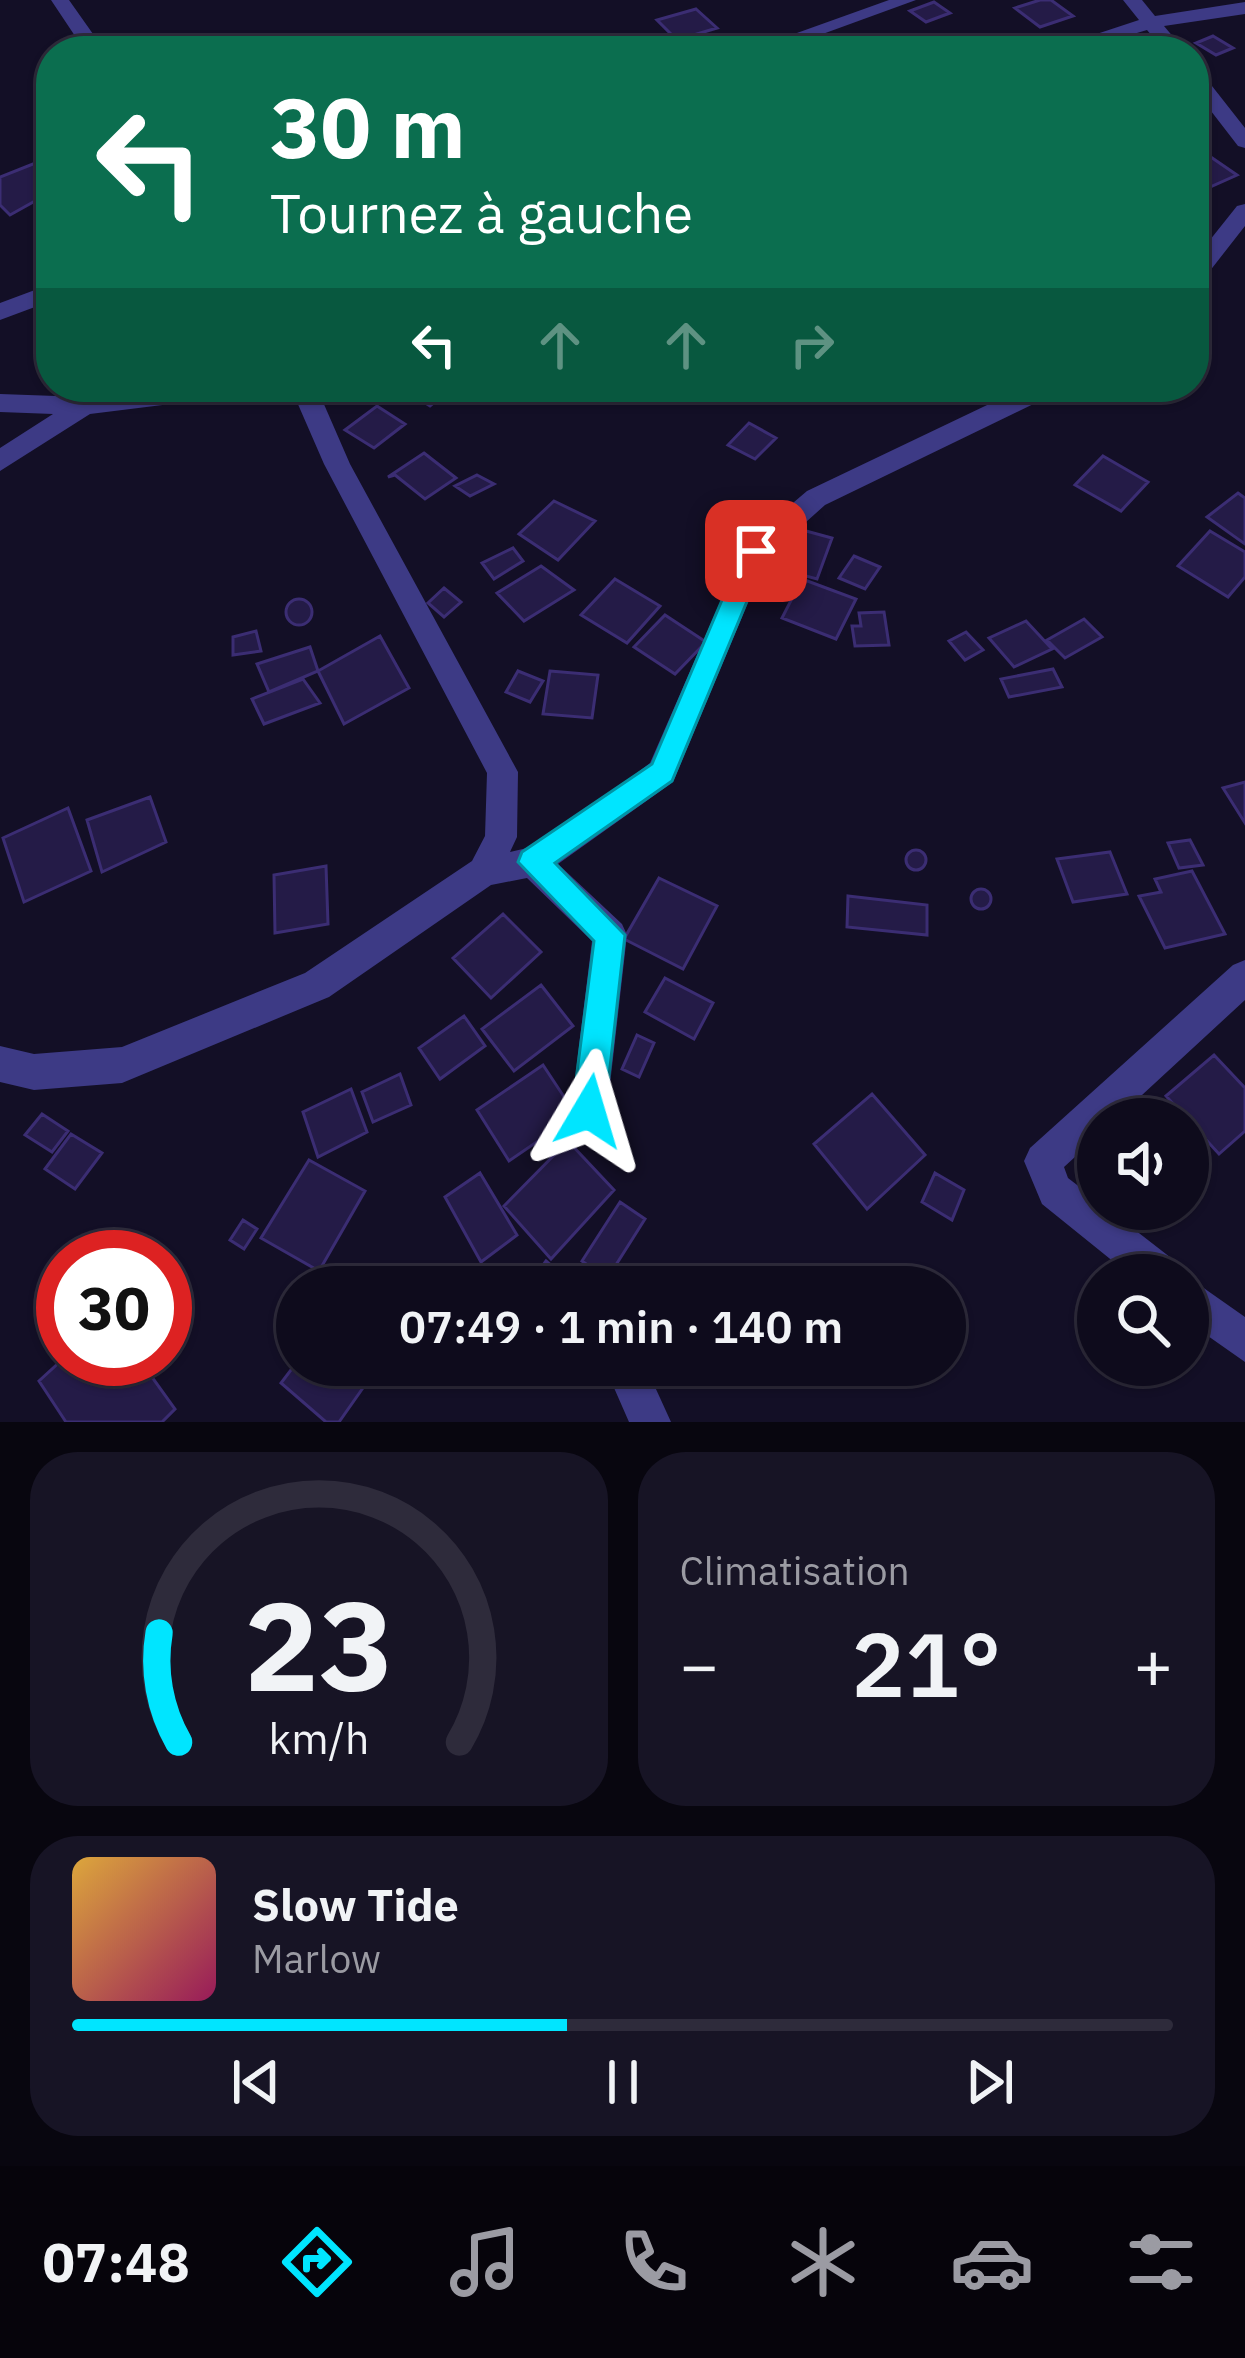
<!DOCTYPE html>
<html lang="fr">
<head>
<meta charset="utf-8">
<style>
	body { margin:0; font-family:"IBM Plex Sans",sans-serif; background:#171425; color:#f1f3f6; height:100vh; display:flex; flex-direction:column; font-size:45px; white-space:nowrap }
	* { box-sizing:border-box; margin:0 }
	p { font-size:39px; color:#9b9ba3 }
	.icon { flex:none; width:66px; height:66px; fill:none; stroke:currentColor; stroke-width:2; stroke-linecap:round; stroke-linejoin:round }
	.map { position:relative; height:1422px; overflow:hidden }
	.sheet { display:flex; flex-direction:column; gap:30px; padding:30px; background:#08060f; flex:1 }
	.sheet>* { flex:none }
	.guide { position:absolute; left:36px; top:36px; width:1173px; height:366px; border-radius:48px; box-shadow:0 3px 9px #0004,0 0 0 3px #2e2b3b; background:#0b6e4f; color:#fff; overflow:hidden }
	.tools { position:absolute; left:1077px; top:1098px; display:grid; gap:24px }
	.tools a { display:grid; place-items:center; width:132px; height:132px; border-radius:50%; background:#0e0b1c; box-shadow:0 3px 9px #0004,0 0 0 3px #2e2b3b; font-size:60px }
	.speed { position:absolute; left:36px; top:1230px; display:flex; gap:24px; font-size:60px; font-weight:700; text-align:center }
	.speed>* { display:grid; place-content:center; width:156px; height:156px; border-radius:50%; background:#0e0b1c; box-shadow:0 3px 9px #0004,0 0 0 3px #2e2b3b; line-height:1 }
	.speed .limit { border:18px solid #d22; background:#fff; color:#111 }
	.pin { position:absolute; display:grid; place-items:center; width:102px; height:102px; color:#fff; margin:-51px; border-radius:24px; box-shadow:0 6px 18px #0006 }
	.me { position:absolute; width:132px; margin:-66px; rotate:7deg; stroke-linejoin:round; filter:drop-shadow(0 0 9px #0008) }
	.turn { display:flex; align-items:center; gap:42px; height:252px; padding:0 36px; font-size:54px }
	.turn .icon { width:156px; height:156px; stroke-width:2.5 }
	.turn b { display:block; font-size:84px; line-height:102px }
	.lanes { display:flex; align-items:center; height:114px; padding:0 36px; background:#0003; justify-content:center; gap:60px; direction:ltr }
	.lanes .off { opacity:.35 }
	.big { font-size:90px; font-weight:600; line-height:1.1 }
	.sheet .card { flex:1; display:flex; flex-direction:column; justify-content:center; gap:18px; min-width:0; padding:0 42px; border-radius:48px; background:#171425 }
	.sheet .dial { align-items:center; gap:0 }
	.dial svg { height:312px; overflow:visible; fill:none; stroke:#2e2b3b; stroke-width:7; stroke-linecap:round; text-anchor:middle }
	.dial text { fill:#f1f3f6; stroke:none }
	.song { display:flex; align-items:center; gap:36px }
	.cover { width:144px; height:144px; border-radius:18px; background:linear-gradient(135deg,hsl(40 70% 55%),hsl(330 70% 35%)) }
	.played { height:12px; border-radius:6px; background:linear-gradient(90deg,#00e5ff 45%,#2e2b3b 45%) }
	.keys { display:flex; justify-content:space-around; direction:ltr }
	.heat { display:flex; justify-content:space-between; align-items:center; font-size:66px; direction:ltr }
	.sheet .tiles { flex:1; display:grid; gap:30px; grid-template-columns:1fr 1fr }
	.card:last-child { grid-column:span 2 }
	.trip { position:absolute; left:276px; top:1266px; width:690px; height:120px; border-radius:60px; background:#0e0b1c; box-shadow:0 3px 9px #0004,0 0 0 3px #2e2b3b; font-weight:600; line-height:120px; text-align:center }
	.menu { display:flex; height:192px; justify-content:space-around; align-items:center; background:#06040b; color:#9b9ba3 }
	.menu .icon { width:84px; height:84px }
	.menu .current { color:#00e5ff }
	.menu b { font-size:54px; color:#f1f3f6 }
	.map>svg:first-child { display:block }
	.building { fill:#241b47; stroke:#3b2d73; stroke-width:3 }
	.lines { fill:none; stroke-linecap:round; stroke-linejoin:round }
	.street { fill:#3d3a85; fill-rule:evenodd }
	.route { fill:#00e5ff; stroke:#0095a6; stroke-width:3 }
</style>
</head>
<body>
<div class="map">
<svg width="1245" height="1422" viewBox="0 0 1245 1422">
	<rect width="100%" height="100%" fill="#130f26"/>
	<path class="building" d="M 1040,0 L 1051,0 L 1073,16 L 1040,27 L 1015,8 Z
		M 934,2 L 950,13 L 926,22 L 910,11 Z
		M 696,9 L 717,28 L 677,40 L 657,20 Z
		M 1213,36 L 1233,48 L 1216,55 L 1196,43 Z
		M 1202,151 L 1237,175 L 1201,191 L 1194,187 L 1194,154 Z
		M 43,160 L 51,166 L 51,192 L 10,215 L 0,205 L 0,177 Z
		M 400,387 L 453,387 L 430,406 Z
		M 377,406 L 405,424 L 374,448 L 345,430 Z
		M 749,423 L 776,438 L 755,459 L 728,445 Z
		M 424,453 L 456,478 L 425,499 L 395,475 L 388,477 Z
		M 1103,456 L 1148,482 L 1121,511 L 1075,485 Z
		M 477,475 L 494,484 L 470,496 L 455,486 Z
		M 1238,493 L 1245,498 L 1245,544 L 1207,517 Z
		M 554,501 L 595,521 L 558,560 L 519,534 Z
		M 806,531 L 832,538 L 817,579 L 791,572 Z
		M 1210,531 L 1245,552 L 1245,577 L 1228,597 L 1178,566 Z
		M 513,548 L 523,561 L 494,579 L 482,563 Z
		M 854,556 L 880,567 L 865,589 L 839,578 Z
		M 541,566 L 574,590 L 524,621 L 497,593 Z
		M 615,579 L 660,606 L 627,643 L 581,615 Z
		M 802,579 L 856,599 L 836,639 L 782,618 Z
		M 444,588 L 461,602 L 444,617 L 428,603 Z
		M286 612a13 13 0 1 1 26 0a13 13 0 1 1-26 0Z
		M 884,612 L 889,645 L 855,646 L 852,626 L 861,626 L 859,613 Z
		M 665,615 L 706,642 L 675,674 L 634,647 Z
		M 1084,619 L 1102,637 L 1065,658 L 1047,640 Z
		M 1026,621 L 1052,649 L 1014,667 L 989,638 Z
		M 256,631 L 261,651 L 233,655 L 233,637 Z
		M 966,632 L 983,650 L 965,660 L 949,641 Z
		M 380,636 L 409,688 L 344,724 L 318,671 Z
		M 310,647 L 318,671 L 269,692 L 257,664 Z
		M 1053,669 L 1062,687 L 1009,697 L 1001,679 Z
		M 518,671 L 543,681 L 530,702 L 506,692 Z
		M 550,671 L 598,675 L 592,718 L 543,714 Z
		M 303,679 L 320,703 L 264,724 L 252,699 Z
		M 1245,782 L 1245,823 L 1223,788 Z
		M 150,797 L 166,842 L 102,872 L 87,820 Z
		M 68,808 L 91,871 L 24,902 L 3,838 Z
		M 1190,840 L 1203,865 L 1179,868 L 1168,843 Z
		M906 860a10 10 0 1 1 20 0a10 10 0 1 1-20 0Z
		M 1110,852 L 1127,894 L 1073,902 L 1057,859 Z
		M 326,866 L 328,924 L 275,933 L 274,875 Z
		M 1192,871 L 1225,934 L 1165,948 L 1139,896 L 1161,892 L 1155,879 Z
		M 659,878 L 717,906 L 683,969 L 624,939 Z
		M971 899a10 10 0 1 1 20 0a10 10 0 1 1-20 0Z
		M 848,896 L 927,905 L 927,935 L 847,927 Z
		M 503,914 L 541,952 L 491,998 L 453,958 Z
		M 665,978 L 713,1003 L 694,1039 L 645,1012 Z
		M 541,985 L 573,1026 L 514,1071 L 482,1029 Z
		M 464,1016 L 485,1046 L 440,1079 L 419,1048 Z
		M 637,1035 L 654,1043 L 639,1077 L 622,1069 Z
		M 1214,1055 L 1245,1088 L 1245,1131 L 1219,1154 L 1166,1096 Z
		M 543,1065 L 576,1115 L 509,1161 L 477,1110 Z
		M 400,1074 L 411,1105 L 373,1122 L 362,1092 Z
		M 351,1089 L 367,1132 L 318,1157 L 303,1112 Z
		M 872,1094 L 925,1155 L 867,1209 L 814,1144 Z
		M 42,1114 L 68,1131 L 52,1152 L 25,1135 Z
		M 71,1134 L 102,1153 L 75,1189 L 45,1169 Z
		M 568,1141 L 614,1190 L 551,1259 L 504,1206 Z
		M 309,1160 L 365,1191 L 319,1271 L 261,1238 Z
		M 480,1173 L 517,1235 L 481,1262 L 445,1197 Z
		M 935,1173 L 964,1190 L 952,1220 L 922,1202 Z
		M 620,1202 L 645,1219 L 607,1279 L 582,1261 Z
		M 243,1220 L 257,1229 L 244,1249 L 230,1240 Z
		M 546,1261 L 576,1287 L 527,1287 Z
		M 63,1359 L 139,1359 L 175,1409 L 162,1422 L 66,1422 L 39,1381 Z
		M 297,1362 L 297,1365 L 379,1365 L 339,1422 L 326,1422 L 281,1383 Z"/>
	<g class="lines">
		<path class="street" d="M 51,0 L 69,0 L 105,51 L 85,51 Z
			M 889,0 L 916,0 L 776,51 L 747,51 Z
			M 1123,0 L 1142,0 L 1155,16 L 1245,2 L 1245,14 L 1164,26 L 1185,51 L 1165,51 L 1147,30 L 1076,51 L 1045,51 L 1139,20 Z
			M 1194,70 L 1201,72 L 1245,128 L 1245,148 L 1238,146 L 1194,89 Z
			M 1245,204 L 1245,226 L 1202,281 L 1194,284 L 1194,260 L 1237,206 Z
			M 51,284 L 51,301 L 0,320 L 0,303 Z
			M 165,387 L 247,387 L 235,396 L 90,414 L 0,471 L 0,448 L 53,414 L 0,412 L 0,394 L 84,397 Z
			M 298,387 L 322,387 L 323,402 L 350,464 L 518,772 L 517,837 L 510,852 L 527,848 L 577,819 L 650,763 L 746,543 L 807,491 L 1025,387 L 1059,387 L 1056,393 L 825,505 L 767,557 L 673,782 L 558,864 L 622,924 L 627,935 L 607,1111 L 602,1124 L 589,1129 L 576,1124 L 571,1111 L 592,941 L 527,878 L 491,885 L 329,997 L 122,1083 L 34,1090 L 0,1082 L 0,1046 L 34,1054 L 122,1047 L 305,973 L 472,861 L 485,836 L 487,773 L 324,464 L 297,402 Z
			M 1245,960 L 1245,1000 L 1116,1119 L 1098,1119 L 1098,1136 L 1064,1167 L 1068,1178 L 1098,1201 L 1098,1209 L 1108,1209 L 1175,1261 L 1181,1275 L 1130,1275 L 1042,1204 L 1024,1161 L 1030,1148 L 1233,965 Z
			M 1188,1277 L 1245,1317 L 1245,1362 L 1188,1322 Z
			M 604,1365 L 645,1365 L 671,1422 L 629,1422 Z"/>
	</g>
	<path class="route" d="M 756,542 L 768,551 L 672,781 L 555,863 L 625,935 L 605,1111 L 601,1123 L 589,1128 L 577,1123 L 572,1111 L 594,941 L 518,862 L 522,852 L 652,764 L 743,551 Z"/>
</svg>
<div class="tools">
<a><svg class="icon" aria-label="sound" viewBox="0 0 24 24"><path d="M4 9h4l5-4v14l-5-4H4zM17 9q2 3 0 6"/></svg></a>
<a><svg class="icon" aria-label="search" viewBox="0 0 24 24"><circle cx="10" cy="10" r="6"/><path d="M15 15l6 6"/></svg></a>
</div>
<div class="speed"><div class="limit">30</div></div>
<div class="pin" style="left:756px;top:551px;background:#d93025"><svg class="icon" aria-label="arrive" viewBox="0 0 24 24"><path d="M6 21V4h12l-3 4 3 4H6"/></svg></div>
<svg class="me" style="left:589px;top:1111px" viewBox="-20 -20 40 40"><path d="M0-17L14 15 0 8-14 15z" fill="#00e5ff" stroke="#fff" stroke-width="4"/></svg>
<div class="trip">07:49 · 1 min · 140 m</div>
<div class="guide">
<div class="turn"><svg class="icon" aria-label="left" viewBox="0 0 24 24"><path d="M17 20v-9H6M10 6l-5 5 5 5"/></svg><div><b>30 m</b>Tournez à gauche</div></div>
<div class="lanes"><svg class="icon" aria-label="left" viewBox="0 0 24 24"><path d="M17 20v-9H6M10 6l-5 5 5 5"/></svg><svg class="icon off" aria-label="ahead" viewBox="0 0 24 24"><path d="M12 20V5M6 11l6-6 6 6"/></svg><svg class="icon off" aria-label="ahead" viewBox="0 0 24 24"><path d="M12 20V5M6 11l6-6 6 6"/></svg><svg class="icon off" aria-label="right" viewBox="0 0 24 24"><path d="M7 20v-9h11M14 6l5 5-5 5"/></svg></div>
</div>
</div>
<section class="sheet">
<div class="tiles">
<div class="card dial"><svg viewBox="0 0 100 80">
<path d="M14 69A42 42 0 1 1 86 69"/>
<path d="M14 69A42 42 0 0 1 9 41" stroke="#00e5ff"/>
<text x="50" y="56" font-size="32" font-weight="700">23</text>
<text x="50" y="72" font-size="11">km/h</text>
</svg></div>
<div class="card"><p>Climatisation</p>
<div class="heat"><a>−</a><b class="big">21°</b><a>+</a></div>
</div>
<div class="card">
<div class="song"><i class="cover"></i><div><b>Slow Tide</b><p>Marlow</p></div></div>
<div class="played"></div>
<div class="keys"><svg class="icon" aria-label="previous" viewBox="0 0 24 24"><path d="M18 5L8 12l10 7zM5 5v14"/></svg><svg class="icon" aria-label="pause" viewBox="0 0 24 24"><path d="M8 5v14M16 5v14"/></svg><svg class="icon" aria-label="next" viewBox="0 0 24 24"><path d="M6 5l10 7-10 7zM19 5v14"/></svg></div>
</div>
</div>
</section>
<nav class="menu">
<b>07:48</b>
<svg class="icon current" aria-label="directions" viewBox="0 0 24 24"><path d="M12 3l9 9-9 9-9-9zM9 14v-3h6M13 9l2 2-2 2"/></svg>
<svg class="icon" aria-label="music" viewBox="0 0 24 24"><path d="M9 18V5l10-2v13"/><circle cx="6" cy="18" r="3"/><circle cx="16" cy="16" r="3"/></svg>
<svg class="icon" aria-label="phone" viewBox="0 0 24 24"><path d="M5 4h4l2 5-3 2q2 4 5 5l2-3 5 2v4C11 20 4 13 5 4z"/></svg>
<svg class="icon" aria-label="climate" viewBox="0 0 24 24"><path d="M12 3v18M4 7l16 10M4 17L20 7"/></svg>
<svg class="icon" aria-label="car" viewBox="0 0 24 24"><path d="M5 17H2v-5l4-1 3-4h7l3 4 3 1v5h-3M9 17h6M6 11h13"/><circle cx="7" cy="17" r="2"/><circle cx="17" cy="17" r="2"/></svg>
<svg class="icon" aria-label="filters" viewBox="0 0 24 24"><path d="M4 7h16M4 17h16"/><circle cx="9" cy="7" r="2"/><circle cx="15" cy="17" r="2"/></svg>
</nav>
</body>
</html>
